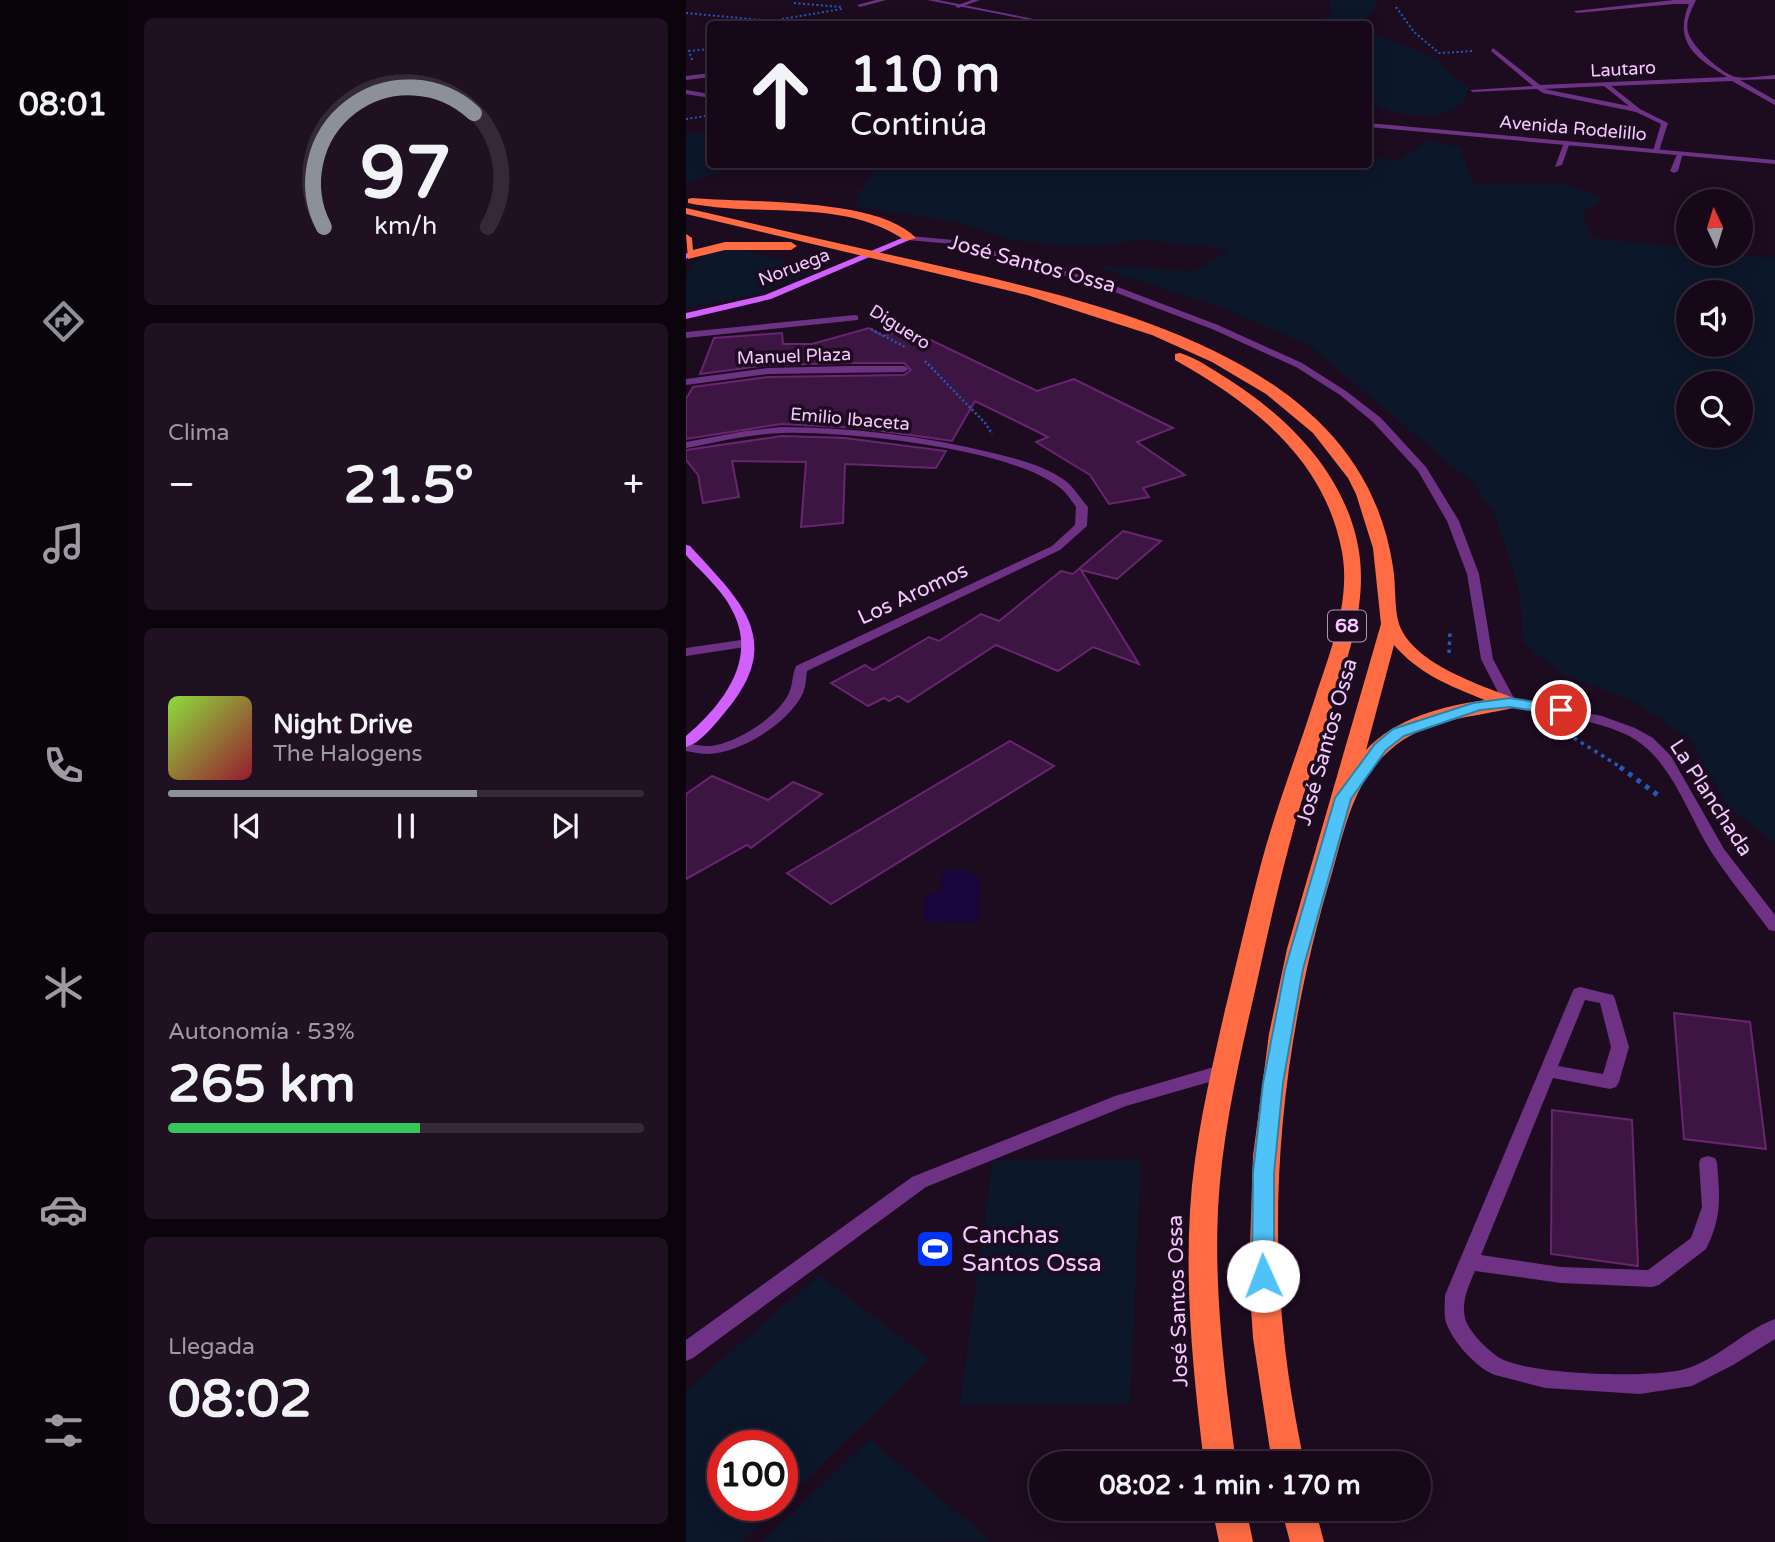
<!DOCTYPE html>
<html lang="es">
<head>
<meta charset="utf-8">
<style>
	body { margin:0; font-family:"Varela Round",sans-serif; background:#1f1121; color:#f1f3f6; height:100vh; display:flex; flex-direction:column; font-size:26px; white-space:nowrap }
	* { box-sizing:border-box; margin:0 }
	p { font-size:23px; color:#9e9aa2 }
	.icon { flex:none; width:38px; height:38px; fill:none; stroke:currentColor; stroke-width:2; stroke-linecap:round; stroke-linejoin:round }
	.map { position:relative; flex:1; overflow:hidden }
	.panel { display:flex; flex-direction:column; gap:18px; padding:18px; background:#0c040d; width:560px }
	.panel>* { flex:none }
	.hud { position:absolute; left:21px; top:21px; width:665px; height:147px; border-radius:7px; box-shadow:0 4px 18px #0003,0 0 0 2px #352937; background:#160818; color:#f1f3f6; overflow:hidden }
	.needle { width:46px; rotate:356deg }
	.buttons { position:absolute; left:990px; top:189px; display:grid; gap:14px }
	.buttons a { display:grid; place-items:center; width:77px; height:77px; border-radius:50%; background:#160818; box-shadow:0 4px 18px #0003,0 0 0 2px #352937; font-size:35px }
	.speed { position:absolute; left:21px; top:1430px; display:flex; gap:14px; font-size:35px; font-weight:700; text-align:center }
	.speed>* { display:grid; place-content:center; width:91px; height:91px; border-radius:50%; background:#160818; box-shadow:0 4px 18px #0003,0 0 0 2px #352937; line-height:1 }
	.speed .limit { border:10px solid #d22; background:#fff; color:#111 }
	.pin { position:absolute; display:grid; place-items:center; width:60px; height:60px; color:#fff; margin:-30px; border:4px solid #fff; border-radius:50%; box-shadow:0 2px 7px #0007 }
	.me { position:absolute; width:77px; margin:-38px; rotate:358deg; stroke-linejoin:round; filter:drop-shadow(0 0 5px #0008) }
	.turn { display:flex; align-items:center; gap:24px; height:147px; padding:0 28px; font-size:32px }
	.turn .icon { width:91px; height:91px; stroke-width:2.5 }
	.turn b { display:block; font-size:49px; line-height:60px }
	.big { font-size:52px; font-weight:700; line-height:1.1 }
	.panel .tile { flex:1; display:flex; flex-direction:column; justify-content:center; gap:10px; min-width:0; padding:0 24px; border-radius:10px; background:#1f1121 }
	.panel .dial { align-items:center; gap:0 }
	.dial svg { height:182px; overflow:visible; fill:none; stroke:#352937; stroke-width:7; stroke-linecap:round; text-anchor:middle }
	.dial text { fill:#f1f3f6; stroke:none }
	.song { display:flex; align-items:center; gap:21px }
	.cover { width:84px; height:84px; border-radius:10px; background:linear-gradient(135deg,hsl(90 70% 55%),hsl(350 70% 35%)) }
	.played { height:7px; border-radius:4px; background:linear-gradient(90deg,#8c9099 65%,#352937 65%) }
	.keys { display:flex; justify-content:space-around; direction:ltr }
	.heat { display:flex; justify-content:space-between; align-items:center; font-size:38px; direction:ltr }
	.charge { height:10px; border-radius:5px; background:linear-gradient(90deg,#34c759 53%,#352937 0) }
	.trip { position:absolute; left:343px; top:1451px; width:402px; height:70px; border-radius:35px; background:#160818; box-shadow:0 4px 18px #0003,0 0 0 2px #352937; font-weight:700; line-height:70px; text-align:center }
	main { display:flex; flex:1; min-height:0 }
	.tabs { display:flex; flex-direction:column; width:126px; justify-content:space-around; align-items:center; background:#09030a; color:#9e9aa2 }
	.tabs .icon { width:49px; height:49px }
	.tabs .selected { color:#8c9099 }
	.tabs b { font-size:32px; color:#f1f3f6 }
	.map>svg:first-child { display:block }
	.green { fill:#0d172a; fill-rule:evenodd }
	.water { fill:#18053e }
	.building { fill:#3d1542; stroke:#682570; stroke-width:2 }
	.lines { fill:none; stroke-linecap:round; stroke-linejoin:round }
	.path-far3 { stroke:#235ab9; stroke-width:2; stroke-dasharray:2 2.5; stroke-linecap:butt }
	.path-far2 { stroke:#235ab9; stroke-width:2.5; stroke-dasharray:2 2.5; stroke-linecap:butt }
	.path-far1 { stroke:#235ab9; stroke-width:3.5; stroke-dasharray:3.5 4.5; stroke-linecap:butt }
	.path { stroke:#235ab9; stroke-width:5; stroke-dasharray:4.5 6; stroke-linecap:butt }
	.service { fill:#6d3283; fill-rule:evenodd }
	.minor { fill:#6d3283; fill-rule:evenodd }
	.tertiary { fill:#6d3283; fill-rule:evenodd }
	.secondary { fill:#d260ff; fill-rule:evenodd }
	.motorway { fill:#ff6c44; fill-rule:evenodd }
	.route { fill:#4fc3f7; stroke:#337fa1; stroke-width:2 }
	.labels { text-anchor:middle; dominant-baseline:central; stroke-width:7; stroke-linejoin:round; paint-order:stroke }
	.far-street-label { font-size:18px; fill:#f5c9ff; stroke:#1d0b20 }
	.shield { fill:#1d0b20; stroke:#b490bc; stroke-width:2 }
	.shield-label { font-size:19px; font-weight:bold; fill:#f5c9ff }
	.street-label { font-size:21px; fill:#f5c9ff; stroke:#1d0b20 }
	.near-poi-label { font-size:24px; fill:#f5c9ff; stroke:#1d0b20; text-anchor:start }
</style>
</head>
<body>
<main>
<nav class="tabs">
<b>08:01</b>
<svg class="icon selected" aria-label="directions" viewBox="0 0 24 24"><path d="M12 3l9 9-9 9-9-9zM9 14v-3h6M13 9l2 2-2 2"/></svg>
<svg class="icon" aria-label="music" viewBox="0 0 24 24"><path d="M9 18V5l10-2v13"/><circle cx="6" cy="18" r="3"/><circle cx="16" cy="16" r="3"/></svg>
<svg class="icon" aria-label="phone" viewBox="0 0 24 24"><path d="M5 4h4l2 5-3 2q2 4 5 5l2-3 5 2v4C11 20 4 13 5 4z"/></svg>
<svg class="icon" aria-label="climate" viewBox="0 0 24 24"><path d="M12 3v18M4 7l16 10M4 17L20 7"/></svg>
<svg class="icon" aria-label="car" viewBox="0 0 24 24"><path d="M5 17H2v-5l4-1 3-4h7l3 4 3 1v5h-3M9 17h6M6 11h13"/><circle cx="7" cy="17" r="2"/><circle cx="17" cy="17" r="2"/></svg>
<svg class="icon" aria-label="filters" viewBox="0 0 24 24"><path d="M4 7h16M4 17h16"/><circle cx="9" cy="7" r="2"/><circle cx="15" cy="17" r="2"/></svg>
</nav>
<section class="panel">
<div class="tile dial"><svg viewBox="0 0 100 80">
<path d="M14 69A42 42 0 1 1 86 69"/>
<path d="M14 69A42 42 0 0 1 80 19" stroke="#8c9099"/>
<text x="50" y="56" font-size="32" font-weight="700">97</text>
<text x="50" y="72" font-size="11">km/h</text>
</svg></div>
<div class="tile"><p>Clima</p>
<div class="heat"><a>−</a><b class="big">21.5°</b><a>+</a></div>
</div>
<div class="tile">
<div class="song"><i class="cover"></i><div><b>Night Drive</b><p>The Halogens</p></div></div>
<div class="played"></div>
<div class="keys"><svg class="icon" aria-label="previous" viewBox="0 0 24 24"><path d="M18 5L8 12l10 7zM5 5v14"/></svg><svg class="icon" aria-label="pause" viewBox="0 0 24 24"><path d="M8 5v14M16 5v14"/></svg><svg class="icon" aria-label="next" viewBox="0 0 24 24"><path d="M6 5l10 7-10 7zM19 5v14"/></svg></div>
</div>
<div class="tile"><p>Autonomía · 53%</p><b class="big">265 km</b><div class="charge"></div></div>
<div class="tile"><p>Llegada</p><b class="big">08:02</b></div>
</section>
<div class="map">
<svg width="1089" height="1542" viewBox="0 0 1089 1542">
	<rect width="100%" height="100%" fill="#1d0b20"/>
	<path class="green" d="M 642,0 L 694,0 L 690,1 L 688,11 L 679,19 L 681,24 L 624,24 L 646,14 Z
		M 682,28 L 684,32 L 752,59 L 765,75 L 784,87 C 782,91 780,98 777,102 C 755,126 710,113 683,105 Z
		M 24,132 L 24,164 L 103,165 L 52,166 L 0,183 L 0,134 Z
		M 740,140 L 774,147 L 787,184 L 880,184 L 917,198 L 896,213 L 906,238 L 1003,248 L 1003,254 L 1089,257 L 1089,843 L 1041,806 L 1006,741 L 946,700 L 877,675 L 838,643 L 832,585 L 808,512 L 784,481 L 623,345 L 537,308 L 408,266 L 509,271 L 543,249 L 457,240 L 394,247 L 325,240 L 272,222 L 169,206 L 181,178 L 194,165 L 682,164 L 683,156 L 714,161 ZM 1003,292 L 1055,292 L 1055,345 L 1003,345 ZM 1003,383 L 1055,383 L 1055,436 L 1003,436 Z
		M 47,248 L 134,269 L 68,295 L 0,308 C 0,264 0,256 47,248 Z
		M 455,1159 L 444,1404 L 274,1405 L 307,1160 Z
		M 133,1275 L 244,1359 L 96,1503 L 96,1446 L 37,1446 L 37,1505 L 94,1505 L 56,1542 L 0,1542 L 0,1391 Z
		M 184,1439 L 305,1541 L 76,1542 Z"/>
	<path class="water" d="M 257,871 L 283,871 L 294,879 L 292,922 L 238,921 L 239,897 L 255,891 Z"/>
	<path class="building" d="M 183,328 L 197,336 L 222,329 L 351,391 L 388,379 L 487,428 L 451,442 L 499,475 L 457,488 L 463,497 L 423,504 L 404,475 L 350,442 L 362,437 L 289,401 L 266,441 L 175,428 L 95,424 L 0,439 L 0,399 L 7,387 L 82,377 L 218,375 L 225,370 L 218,363 L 163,363 L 82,365 L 14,374 L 28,338 L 96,333 L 97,344 L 126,344 Z
		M 96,436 L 159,438 L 260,451 L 250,468 L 159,464 L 157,523 L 115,527 L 120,462 L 46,461 L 53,497 L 17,503 L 12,475 L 0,460 L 0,450 Z
		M 437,531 L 475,541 L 431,579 L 395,570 L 453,664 L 407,647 L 372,671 L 310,645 L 222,702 L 212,696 L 203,701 L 198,698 L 182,706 L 145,683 L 179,665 L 187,670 L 243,637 L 253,641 L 295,614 L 313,621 L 375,571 L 387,574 Z
		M 324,741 L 368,766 L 145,904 L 101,873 Z
		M 26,776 L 82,800 L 107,782 L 136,794 L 65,848 L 61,845 L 0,879 L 0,794 Z
		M 988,1013 L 1064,1022 L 1080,1149 L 998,1139 Z
		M 866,1110 L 946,1120 L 952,1266 L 865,1254 Z"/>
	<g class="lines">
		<path class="path-far3" d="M 108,3 L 155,7
			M 710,7 L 728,32 L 753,53 L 788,51
			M 0,13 L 118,24
			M 96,19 L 156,9
			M 6,60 L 3,51 L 24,49
			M 0,119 L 20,116"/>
		<path class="path-far2" d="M 185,329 L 221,348
			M 239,361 L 300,424 L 306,434"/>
		<path class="path-far1" d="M 763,653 L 764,633
			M 888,738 L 936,768"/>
		<path class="path" d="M 934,767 L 973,796"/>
		<path class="service" d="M 62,639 L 68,643 L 66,646 L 0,656 L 0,648 Z
			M 538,1064 L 544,1066 L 547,1071 L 544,1076 L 440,1106 L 240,1187 L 7,1358 L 0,1361 L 0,1340 L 226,1177 L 429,1096 Z"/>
		<path class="minor" d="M 190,0 L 200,0 L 174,7 L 171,5 Z
			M 286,0 L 294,0 L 272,8 L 269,6 Z
			M 988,0 L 1010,0 C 1006,9 999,21 1002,32 C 1005,46 1036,74 1050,77 C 1061,79 1077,76 1089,75 L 1089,79 L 1054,80 L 1089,100 L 1089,105 L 1046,81 L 925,86 L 954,109 L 982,123 L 973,151 L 970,153 L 967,151 L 975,124 L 950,112 L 857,93 L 851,89 L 787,92 L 784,90 L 847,86 L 805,51 L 807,48 L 854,85 L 1041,77 C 1010,58 987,43 1003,4 L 988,4 L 891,13 L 888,11 ZM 918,86 L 943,106 L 858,89 Z
			M 24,73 L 24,77 L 0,80 L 0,76 Z
			M 0,90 L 24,94 L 24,98 L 0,94 Z
			M 880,143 L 883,145 L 876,165 L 869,167 L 877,145 Z
			M 992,152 L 997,153 L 992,171 L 988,173 L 984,171 Z
			M 169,315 L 172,316 L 172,320 L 0,338 L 0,332 Z
			M 163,366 L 218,366 L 223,369 L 218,372 L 82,374 L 0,385 L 0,379 L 82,368 Z
			M 95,427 C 166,427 238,436 307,453 C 331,459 361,466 381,482 C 389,489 395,499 402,507 L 401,526 L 374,550 L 121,671 C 120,678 120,686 117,693 C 103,723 55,753 22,754 C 15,754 7,752 0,751 L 0,743 C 7,744 15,746 22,746 C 48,745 92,717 103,693 C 107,684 106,675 110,666 L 366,546 L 389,525 L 390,507 C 385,500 380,492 373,487 C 324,448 159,431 96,433 C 63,434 32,442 0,448 L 0,442 L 59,431 Z
			M 894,987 L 927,995 L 929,999 L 943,1047 L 933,1082 L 930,1087 L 924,1089 L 867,1078 L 795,1255 L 875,1267 L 962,1270 L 1005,1238 L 1016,1207 L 1013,1163 L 1015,1158 L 1022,1156 L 1029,1158 L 1031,1163 C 1034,1197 1036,1217 1020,1249 L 973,1285 L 966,1287 L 875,1283 L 789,1271 C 783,1285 775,1302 779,1318 C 783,1332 801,1350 814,1358 C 843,1375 961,1378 995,1370 C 1030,1362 1056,1331 1089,1319 L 1089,1339 L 1047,1365 L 1006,1386 L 954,1394 L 859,1388 L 809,1375 C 791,1369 762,1337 759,1318 C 758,1310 759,1302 759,1295 L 886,993 L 888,989 ZM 899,1000 L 914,1003 L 925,1047 L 917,1074 L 872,1066 Z"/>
		<path class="tertiary" d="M 241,0 L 252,0 L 373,24 L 364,24 Z
			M 682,123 L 1089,160 L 1089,164 L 682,127 Z
			M 224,236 L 267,240 L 416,281 L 532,325 L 616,363 L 660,391 L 695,418 L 740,467 L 773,521 L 793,574 L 807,659 L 829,700 L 916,716 L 949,728 L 967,738 L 985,756 L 1038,849 L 1089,915 L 1089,931 L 1083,930 C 1064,904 1043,879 1026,853 C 1000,813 985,755 939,734 C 901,717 859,715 819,706 L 795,659 L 781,574 L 761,521 L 732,471 L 687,422 L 654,395 L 610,367 L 526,329 L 410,285 L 267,244 L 221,240 L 220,238 Z"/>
		<path class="secondary" d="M 221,236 L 228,238 L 85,299 L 0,319 L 0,313 L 79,295 Z
			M 0,253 L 6,255 L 0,259 Z
			M 0,545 L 4,546 C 54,601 100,639 40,711 C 30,723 15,743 0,747 L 0,736 C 35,706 71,662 48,614 C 38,591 16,573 0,555 Z"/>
		<path class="motorway" d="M 6,198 C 62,203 191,197 230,238 L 220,241 C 157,197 73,218 2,203 L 2,199 Z
			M 0,208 C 77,226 154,244 232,261 C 362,291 541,327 638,427 C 676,466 699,513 707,567 C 710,584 708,608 713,624 C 727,664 796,686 831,699 L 834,703 L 831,707 C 786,718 739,718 703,751 C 667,783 659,828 646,873 C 601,1022 581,1182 598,1338 C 602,1380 610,1421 618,1463 L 586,1463 L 567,1338 L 563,1277 L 567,1156 L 583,1034 L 601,949 L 695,624 L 687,548 L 670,494 L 662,478 L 627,433 L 580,394 L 526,362 L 466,335 L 341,295 L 0,214 ZM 708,645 C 733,674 764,686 799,700 C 758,706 709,718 680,750 Z
			M 0,234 L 6,238 L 7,250 L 39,242 L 105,242 L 111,246 L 105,250 L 39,250 L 2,259 Z
			M 494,353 C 511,358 527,370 542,379 C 605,419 665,480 674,559 C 679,606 664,650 650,695 C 634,745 616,795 603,846 C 591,891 581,936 571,982 C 554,1056 536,1132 532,1209 C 528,1294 539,1379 550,1463 L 518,1463 C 508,1380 499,1295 504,1211 C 508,1143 524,1076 539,1010 C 551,961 562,913 575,864 C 590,808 611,754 629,698 C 644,652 665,602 656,552 C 639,459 567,404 489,360 L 489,354 Z
			M 526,1508 L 560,1508 L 567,1542 L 533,1542 Z
			M 595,1508 L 629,1508 L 638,1542 L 604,1542 Z"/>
	</g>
	<path class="route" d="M 824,698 L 875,706 L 882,710 L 875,715 L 824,707 L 794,710 L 718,736 L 700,750 L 665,799 L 617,969 L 597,1083 L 588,1173 L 588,1276 L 585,1282 L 577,1285 L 569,1282 L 566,1276 L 567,1173 L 577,1083 L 599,969 L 649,798 L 689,744 L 707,729 L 787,703 Z"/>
	<defs>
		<g id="stadium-square" transform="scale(2.0125)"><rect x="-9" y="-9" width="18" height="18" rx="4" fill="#0033f4" stroke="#1d0b20"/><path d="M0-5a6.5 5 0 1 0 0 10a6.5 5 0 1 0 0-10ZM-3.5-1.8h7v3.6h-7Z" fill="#fff"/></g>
	</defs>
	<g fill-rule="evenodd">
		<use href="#stadium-square" x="249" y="1249"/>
	</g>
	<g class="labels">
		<g class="far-street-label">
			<text transform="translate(937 69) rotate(-3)">Lautaro</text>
			<text transform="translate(887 128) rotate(5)">Avenida Rodelillo</text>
			<text transform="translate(108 267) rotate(-21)">Noruega</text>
			<text transform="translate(214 327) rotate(32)">Diguero</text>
			<text transform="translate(108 356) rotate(-2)">Manuel Plaza</text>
			<text transform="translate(164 419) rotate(5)">Emilio Ibaceta</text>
		</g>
		<rect class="shield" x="642" y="610.5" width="38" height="31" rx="5"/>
		<g class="shield-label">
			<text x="661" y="626">68</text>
		</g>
		<g class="street-label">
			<text transform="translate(346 264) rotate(15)">José Santos Ossa</text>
			<text transform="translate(227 594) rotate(-25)">Los Aromos</text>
			<text transform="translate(641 742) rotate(-74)">José Santos Ossa</text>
			<text transform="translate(1025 798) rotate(57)">La Planchada</text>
			<text transform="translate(492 1301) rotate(-92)">José Santos Ossa</text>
		</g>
		<g class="near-poi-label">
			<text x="276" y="1235">Canchas<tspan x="276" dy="28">Santos Ossa</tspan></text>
		</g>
	</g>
</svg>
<div class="buttons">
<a><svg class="needle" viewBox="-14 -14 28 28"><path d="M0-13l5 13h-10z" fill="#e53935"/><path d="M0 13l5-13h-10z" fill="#9e9aa2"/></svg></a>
<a><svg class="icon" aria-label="sound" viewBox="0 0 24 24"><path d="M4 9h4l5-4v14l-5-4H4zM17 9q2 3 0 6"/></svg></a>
<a><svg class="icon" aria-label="search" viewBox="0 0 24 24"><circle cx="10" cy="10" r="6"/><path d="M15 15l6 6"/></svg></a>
</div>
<div class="speed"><div class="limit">100</div></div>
<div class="pin" style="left:875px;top:710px;background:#d93025"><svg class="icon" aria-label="arrive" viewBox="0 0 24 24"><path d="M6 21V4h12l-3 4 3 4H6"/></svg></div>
<svg class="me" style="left:577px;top:1276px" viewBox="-20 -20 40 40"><circle r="19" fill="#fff"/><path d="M0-13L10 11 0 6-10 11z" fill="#4fc3f7"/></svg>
<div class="trip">08:02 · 1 min · 170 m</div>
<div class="hud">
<div class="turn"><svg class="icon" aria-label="ahead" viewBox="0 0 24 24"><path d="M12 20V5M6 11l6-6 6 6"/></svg><div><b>110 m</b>Continúa</div></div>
</div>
</div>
</main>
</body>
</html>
